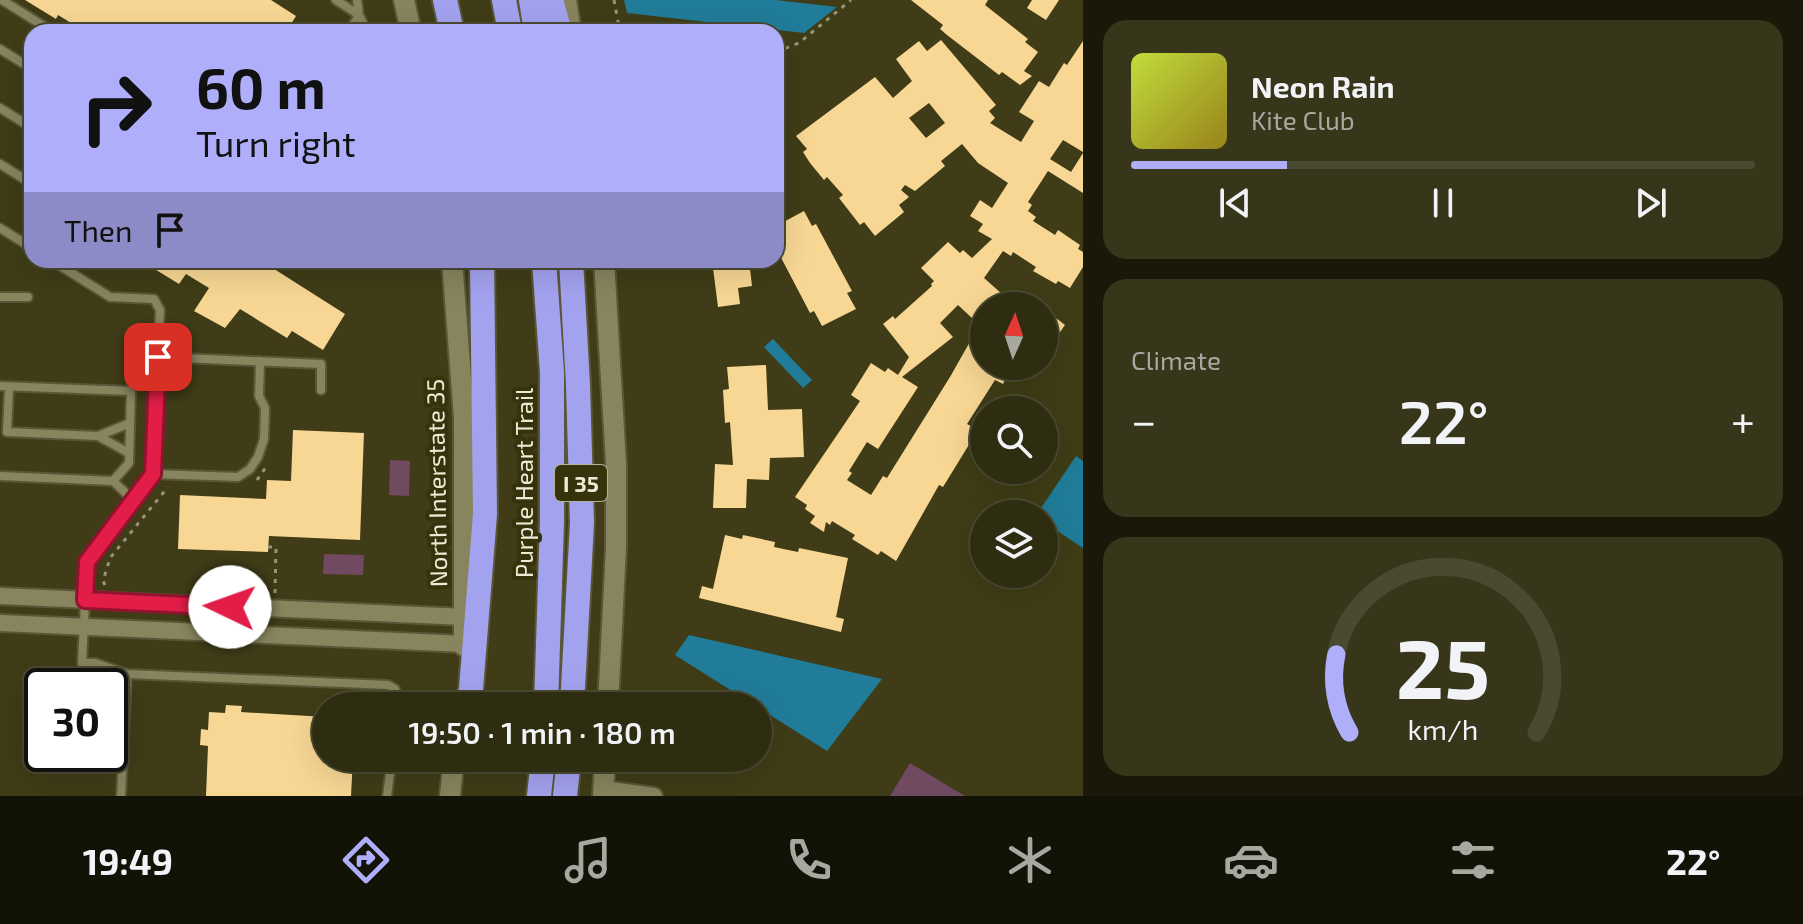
<!DOCTYPE html>
<html lang="en">
<head>
<meta charset="utf-8">
<style>
	body { margin:0; font-family:"Exo 2",sans-serif; background:#37351a; color:#f1f3f6; height:100vh; display:flex; flex-direction:column; font-size:30px; white-space:nowrap }
	* { box-sizing:border-box; margin:0 }
	p { font-size:26px; color:#a7a89f }
	.icon { flex:none; width:44px; height:44px; fill:none; stroke:currentColor; stroke-width:2; stroke-linecap:round; stroke-linejoin:round }
	.map { position:relative; flex:1; overflow:hidden }
	.drawer { display:flex; flex-direction:column; gap:20px; padding:20px; background:#1a1909; width:720px }
	.drawer>* { flex:none }
	.top-card { position:absolute; left:24px; top:24px; width:760px; height:244px; border-radius:24px; box-shadow:0 8px 32px #0002,0 0 0 2px #4a4931; background:#afaefa; color:#111; overflow:hidden }
	.needle { width:52px; rotate:3deg }
	.controls { position:absolute; left:970px; top:292px; display:grid; gap:16px }
	.controls a { display:grid; place-items:center; width:88px; height:88px; border-radius:50%; background:#2f2d11; box-shadow:0 8px 32px #0002,0 0 0 2px #4a4931; font-size:40px }
	.speed { position:absolute; left:24px; top:668px; display:flex; gap:16px; font-size:40px; font-weight:700; text-align:center }
	.speed>* { display:grid; place-content:center; width:104px; height:104px; border-radius:50%; background:#2f2d11; box-shadow:0 8px 32px #0002,0 0 0 2px #4a4931; line-height:1 }
	.speed .limit { border:4px solid #111; border-radius:12px; background:#fff; color:#111 }
	.pin { position:absolute; display:grid; place-items:center; width:68px; height:68px; color:#fff; margin:-34px; border-radius:16px; box-shadow:0 4px 12px #0006 }
	.me { position:absolute; width:88px; margin:-44px; rotate:273deg; stroke-linejoin:round; filter:drop-shadow(0 0 6px #0008) }
	.turn { display:flex; align-items:center; gap:28px; height:168px; padding:0 40px; font-size:36px }
	.turn .icon { width:104px; height:104px; stroke-width:2.5 }
	.turn b { display:block; font-size:56px; line-height:68px }
	.then { display:flex; align-items:center; height:76px; padding:0 40px; background:#0003; gap:16px; font-size:30px }
	.big { font-size:60px; font-weight:600; line-height:1.1 }
	.drawer .card { flex:1; display:flex; flex-direction:column; justify-content:center; gap:12px; min-width:0; padding:0 28px; border-radius:24px; background:#37351a }
	.drawer .dial { align-items:center; gap:0 }
	.dial svg { height:208px; overflow:visible; fill:none; stroke:#4a4931; stroke-width:7; stroke-linecap:round; text-anchor:middle }
	.dial text { fill:#f1f3f6; stroke:none }
	.song { display:flex; align-items:center; gap:24px }
	.cover { width:96px; height:96px; border-radius:12px; background:linear-gradient(135deg,hsl(70 70% 55%),hsl(50 70% 35%)) }
	.played { height:8px; border-radius:4px; background:linear-gradient(90deg,#afaefa 25%,#4a4931 25%) }
	.keys { display:flex; justify-content:space-around; direction:ltr }
	.heat { display:flex; justify-content:space-between; align-items:center; font-size:44px; direction:ltr }
	.trip { position:absolute; left:312px; top:692px; width:460px; height:80px; border-radius:40px; background:#2f2d11; box-shadow:0 8px 32px #0002,0 0 0 2px #4a4931; font-weight:600; line-height:80px; text-align:center }
	.dock { display:flex; height:128px; justify-content:space-around; align-items:center; background:#131207; color:#a7a89f }
	.dock .icon { width:56px; height:56px }
	.dock .active { color:#afaefa }
	.dock b { font-size:36px; color:#f1f3f6 }
	main { display:flex; flex:1; min-height:0 }
	.map>svg:first-child { display:block }
	.green { fill:#714960 }
	.water { fill:#217c99 }
	.building { fill:#f8d794; fill-rule:evenodd }
	.lines { fill:none; stroke-linecap:round; stroke-linejoin:round }
	.service-casing { stroke:#595737; stroke-width:12 }
	.minor-casing { stroke:#595737; stroke-width:20 }
	.secondary-casing { stroke:#595737; stroke-width:24 }
	.motorway-casing { stroke:#595737; stroke-width:28 }
	.path { stroke:#979578; stroke-width:3; stroke-dasharray:4 6; stroke-linecap:butt }
	.service { stroke:#87845e; stroke-width:8 }
	.minor { stroke:#87845e; stroke-width:16 }
	.secondary { stroke:#87845e; stroke-width:20 }
	.motorway { stroke:#a3a2ef; stroke-width:24 }
	.route-casing { stroke:#92132f; stroke-width:20 }
	.route { stroke:#e11d48; stroke-width:14 }
	.labels { text-anchor:middle; dominant-baseline:central; stroke-width:8; stroke-linejoin:round; paint-order:stroke }
	.shield { fill:#35320c; stroke:#b4b399; stroke-width:2 }
	.shield-label { font-size:22px; font-weight:bold; fill:#ebead5 }
	.street-label { font-size:24px; fill:#ebead5; stroke:#35320c }
</style>
</head>
<body>
<main>
<div class="map">
<svg width="1083" height="796" viewBox="0 0 1083 796">
	<rect width="100%" height="100%" fill="#3f3c17"/>
	<path class="green" d="M 390,460 L 410,461 L 409,496 L 389,495 Z
		M 324,554 L 364,555 L 363,575 L 323,574 Z
		M 910,763 L 965,796 L 890,796 Z"/>
	<path class="water" d="M 624,0 L 776,0 L 837,7 L 804,33 L 627,13 Z
		M 773,339 L 812,380 L 803,388 L 764,347 Z
		M 1076,456 L 1083,461 L 1083,548 L 1044,522 L 1044,514 L 1037,514 Z
		M 689,635 L 882,679 L 827,751 L 675,655 Z"/>
	<path class="building" d="M 25,0 L 271,0 L 296,16 L 286,32 L 86,32 L 58,15 L 56,19 Z
		M 911,0 L 988,0 L 985,5 L 1028,39 L 1025,42 L 1038,52 L 1024,71 L 1032,76 L 1020,85 L 1002,72 L 999,75 L 947,35 L 940,29 L 943,25 Z
		M 1032,0 L 1059,0 L 1046,20 L 1027,8 Z
		M 941,40 L 996,105 L 989,111 L 995,118 L 990,123 L 1021,142 L 1034,121 L 1019,112 L 1039,81 L 1049,87 L 1064,63 L 1067,65 L 1083,41 L 1083,152 L 1063,140 L 1050,159 L 1071,172 L 1083,153 L 1083,193 L 1048,171 L 1028,202 L 1032,205 L 1028,211 L 1036,217 L 1033,221 L 1055,235 L 1058,230 L 1080,245 L 1078,249 L 1083,252 L 1083,267 L 1070,288 L 1058,281 L 1056,284 L 1033,271 L 1036,267 L 1013,252 L 1011,256 L 1003,251 L 984,278 L 1002,294 L 1005,291 L 1020,306 L 990,306 L 993,300 L 984,306 L 973,319 L 958,305 L 940,323 L 953,337 L 902,377 L 918,387 L 878,449 L 867,442 L 849,471 L 852,473 L 847,480 L 871,495 L 883,476 L 887,478 L 950,377 L 984,317 L 984,343 L 974,354 L 984,360 L 984,366 L 995,366 L 1008,373 L 1003,384 L 995,380 L 967,424 L 978,430 L 943,487 L 939,485 L 896,561 L 881,551 L 878,555 L 852,539 L 855,535 L 832,521 L 830,525 L 826,522 L 824,532 L 810,523 L 815,516 L 805,509 L 807,505 L 795,497 L 860,401 L 851,395 L 871,363 L 885,372 L 888,368 L 898,375 L 909,357 L 883,324 L 893,316 L 895,319 L 932,286 L 931,284 L 934,281 L 921,268 L 948,242 L 960,253 L 963,250 L 972,258 L 992,239 L 978,231 L 983,224 L 970,216 L 980,200 L 992,208 L 1008,183 L 978,163 L 962,144 L 941,161 L 945,166 L 915,191 L 905,185 L 901,190 L 909,197 L 899,205 L 904,212 L 875,236 L 864,222 L 860,225 L 839,198 L 843,195 L 827,177 L 824,180 L 810,163 L 803,152 L 807,149 L 796,136 L 875,77 L 893,98 L 912,81 L 896,59 L 919,41 L 927,51 ZM 929,103 L 945,123 L 926,138 L 909,118 Z
		M 804,211 L 812,226 L 816,224 L 852,291 L 847,293 L 856,309 L 822,326 L 814,311 L 810,313 L 776,248 L 776,226 Z
		M 140,260 L 260,260 L 345,314 L 323,350 L 292,331 L 287,338 L 240,309 L 225,328 L 194,311 L 209,288 L 186,274 L 179,284 Z
		M 712,260 L 749,260 L 752,286 L 738,288 L 740,304 L 718,307 Z
		M 1056,318 L 1065,325 L 1044,355 L 1044,334 Z
		M 766,365 L 768,410 L 802,409 L 804,457 L 770,458 L 769,480 L 747,479 L 746,508 L 713,508 L 715,464 L 733,465 L 730,422 L 725,423 L 723,390 L 729,389 L 727,367 Z
		M 293,430 L 364,433 L 360,540 L 269,536 L 268,552 L 178,549 L 180,495 L 266,499 L 267,480 L 291,481 Z
		M 725,535 L 742,539 L 743,535 L 775,542 L 774,547 L 798,552 L 799,548 L 848,558 L 836,617 L 844,619 L 841,632 L 699,598 L 702,586 L 713,589 Z
		M 226,705 L 242,706 L 241,712 L 326,717 L 326,758 L 353,758 L 351,796 L 206,796 L 208,746 L 200,745 L 201,729 L 208,730 L 209,712 L 225,713 Z"/>
	<g class="lines">
		<g class="service-casing">
			<path id="service" d="M 2,0 L 53,32
				M 336,0 L 359,15
				M 357,0 L 359,15 L 367,32
				M 349,32 L 359,15
				M 0,49 L 32,69
				M 0,108 L 32,128
				M 0,164 L 32,184
				M 0,228 L 32,248
				M 51,260 L 110,297 L 154,299 L 160,310 L 153,474 L 87,562 L 82,663 L 95,663 L 127,674 L 388,685 L 395,689 L 399,706
				M 0,297 L 28,297
				M 158,357 L 321,364 L 321,390
				M 0,386 L 131,391 L 129,463 L 113,481
				M 9,387 L 7,432 L 98,436 L 130,423
				M 98,436 L 129,453
				M 153,474 L 238,477 L 250,469 L 258,457 L 264,439 L 265,408 L 259,396 L 260,361
				M 0,476 L 113,481 L 133,500
				M 121,796 L 127,674
				M 387,796 L 392,758"/>
		</g>
		<g class="minor-casing">
			<path id="minor" d="M 0,596 L 465,617
				M 0,623 L 465,644
				M 604,789 L 654,796"/>
		</g>
		<g class="secondary-casing">
			<path id="secondary" d="M 404,0 L 411,32
				M 566,0 L 571,32
				M 452,260 L 464,418 L 464,646
				M 604,260 L 616,464 L 616,547 L 608,706
				M 450,796 L 454,758
				M 603,796 L 605,758"/>
		</g>
		<g class="motorway-casing">
			<path id="motorway" d="M 445,0 L 452,32
				M 504,0 L 510,32
				M 531,0 L 536,32
				M 551,0 L 560,32
				M 544,260 L 552,372 L 552,522 L 546,706
				M 571,260 L 578,385 L 582,523 L 572,706
				M 467,706 L 471,689 L 485,514 L 482,260
				M 454,760 L 454,758
				M 539,796 L 543,758
				M 565,796 L 569,758"/>
		</g>
		<path class="path" d="M 614,0 L 620,32
			M 776,52 L 799,43 L 851,0
			M 257,480 L 266,467
			M 268,547 L 276,547 L 275,593
			M 105,585 L 103,581 L 110,558 L 168,487"/>
		<use href="#service" class="service"/>
		<use href="#minor" class="minor"/>
		<use href="#secondary" class="secondary"/>
		<use href="#motorway" class="motorway"/>
	</g>
	<g class="lines">
		<g class="route-casing">
			<path id="route" d="M 158,357 L 153,474 L 87,562 L 85,600 L 230,607"/>
		</g>
		<use href="#route" class="route"/>
	</g>
	<g class="labels">
		<rect class="shield" x="555" y="465" width="52" height="36" rx="6"/>
		<g class="shield-label">
			<text x="581" y="483">I 35</text>
		</g>
		<g class="street-label">
			<text transform="translate(436 483) rotate(-91)">North Interstate 35</text>
			<text transform="translate(523 483) rotate(-90)">Purple Heart Trail</text>
		</g>
	</g>
</svg>
<div class="controls">
<a><svg class="needle" viewBox="-14 -14 28 28"><path d="M0-13l5 13h-10z" fill="#e53935"/><path d="M0 13l5-13h-10z" fill="#a7a89f"/></svg></a>
<a><svg class="icon" aria-label="search" viewBox="0 0 24 24"><circle cx="10" cy="10" r="6"/><path d="M15 15l6 6"/></svg></a>
<a><svg class="icon" aria-label="layers" viewBox="0 0 24 24"><path d="M12 4l9 5-9 5-9-5zM3 14l9 5 9-5"/></svg></a>
</div>
<div class="speed"><div class="limit">30</div></div>
<div class="pin" style="left:158px;top:357px;background:#d93025"><svg class="icon" aria-label="arrive" viewBox="0 0 24 24"><path d="M6 21V4h12l-3 4 3 4H6"/></svg></div>
<svg class="me" style="left:230px;top:607px" viewBox="-20 -20 40 40"><circle r="19" fill="#fff"/><path d="M0-13L10 11 0 6-10 11z" fill="#e11d48"/></svg>
<div class="trip">19:50 · 1 min · 180 m</div>
<div class="top-card">
<div class="turn"><svg class="icon" aria-label="right" viewBox="0 0 24 24"><path d="M7 20v-9h11M14 6l5 5-5 5"/></svg><div><b>60 m</b>Turn right</div></div>
<div class="then">Then<svg class="icon" aria-label="arrive" viewBox="0 0 24 24"><path d="M6 21V4h12l-3 4 3 4H6"/></svg></div>
</div>
</div>
<section class="drawer">
<div class="card">
<div class="song"><i class="cover"></i><div><b>Neon Rain</b><p>Kite Club</p></div></div>
<div class="played"></div>
<div class="keys"><svg class="icon" aria-label="previous" viewBox="0 0 24 24"><path d="M18 5L8 12l10 7zM5 5v14"/></svg><svg class="icon" aria-label="pause" viewBox="0 0 24 24"><path d="M8 5v14M16 5v14"/></svg><svg class="icon" aria-label="next" viewBox="0 0 24 24"><path d="M6 5l10 7-10 7zM19 5v14"/></svg></div>
</div>
<div class="card"><p>Climate</p>
<div class="heat"><a>−</a><b class="big">22°</b><a>+</a></div>
</div>
<div class="card dial"><svg viewBox="0 0 100 80">
<path d="M14 69A42 42 0 1 1 86 69"/>
<path d="M14 69A42 42 0 0 1 9 39" stroke="#afaefa"/>
<text x="50" y="56" font-size="32" font-weight="700">25</text>
<text x="50" y="72" font-size="11">km/h</text>
</svg></div>
</section>
</main>
<nav class="dock">
<b>19:49</b>
<svg class="icon active" aria-label="directions" viewBox="0 0 24 24"><path d="M12 3l9 9-9 9-9-9zM9 14v-3h6M13 9l2 2-2 2"/></svg>
<svg class="icon" aria-label="music" viewBox="0 0 24 24"><path d="M9 18V5l10-2v13"/><circle cx="6" cy="18" r="3"/><circle cx="16" cy="16" r="3"/></svg>
<svg class="icon" aria-label="phone" viewBox="0 0 24 24"><path d="M5 4h4l2 5-3 2q2 4 5 5l2-3 5 2v4C11 20 4 13 5 4z"/></svg>
<svg class="icon" aria-label="climate" viewBox="0 0 24 24"><path d="M12 3v18M4 7l16 10M4 17L20 7"/></svg>
<svg class="icon" aria-label="car" viewBox="0 0 24 24"><path d="M5 17H2v-5l4-1 3-4h7l3 4 3 1v5h-3M9 17h6M6 11h13"/><circle cx="7" cy="17" r="2"/><circle cx="17" cy="17" r="2"/></svg>
<svg class="icon" aria-label="filters" viewBox="0 0 24 24"><path d="M4 7h16M4 17h16"/><circle cx="9" cy="7" r="2"/><circle cx="15" cy="17" r="2"/></svg>
<b>22°</b>
</nav>
</body>
</html>
